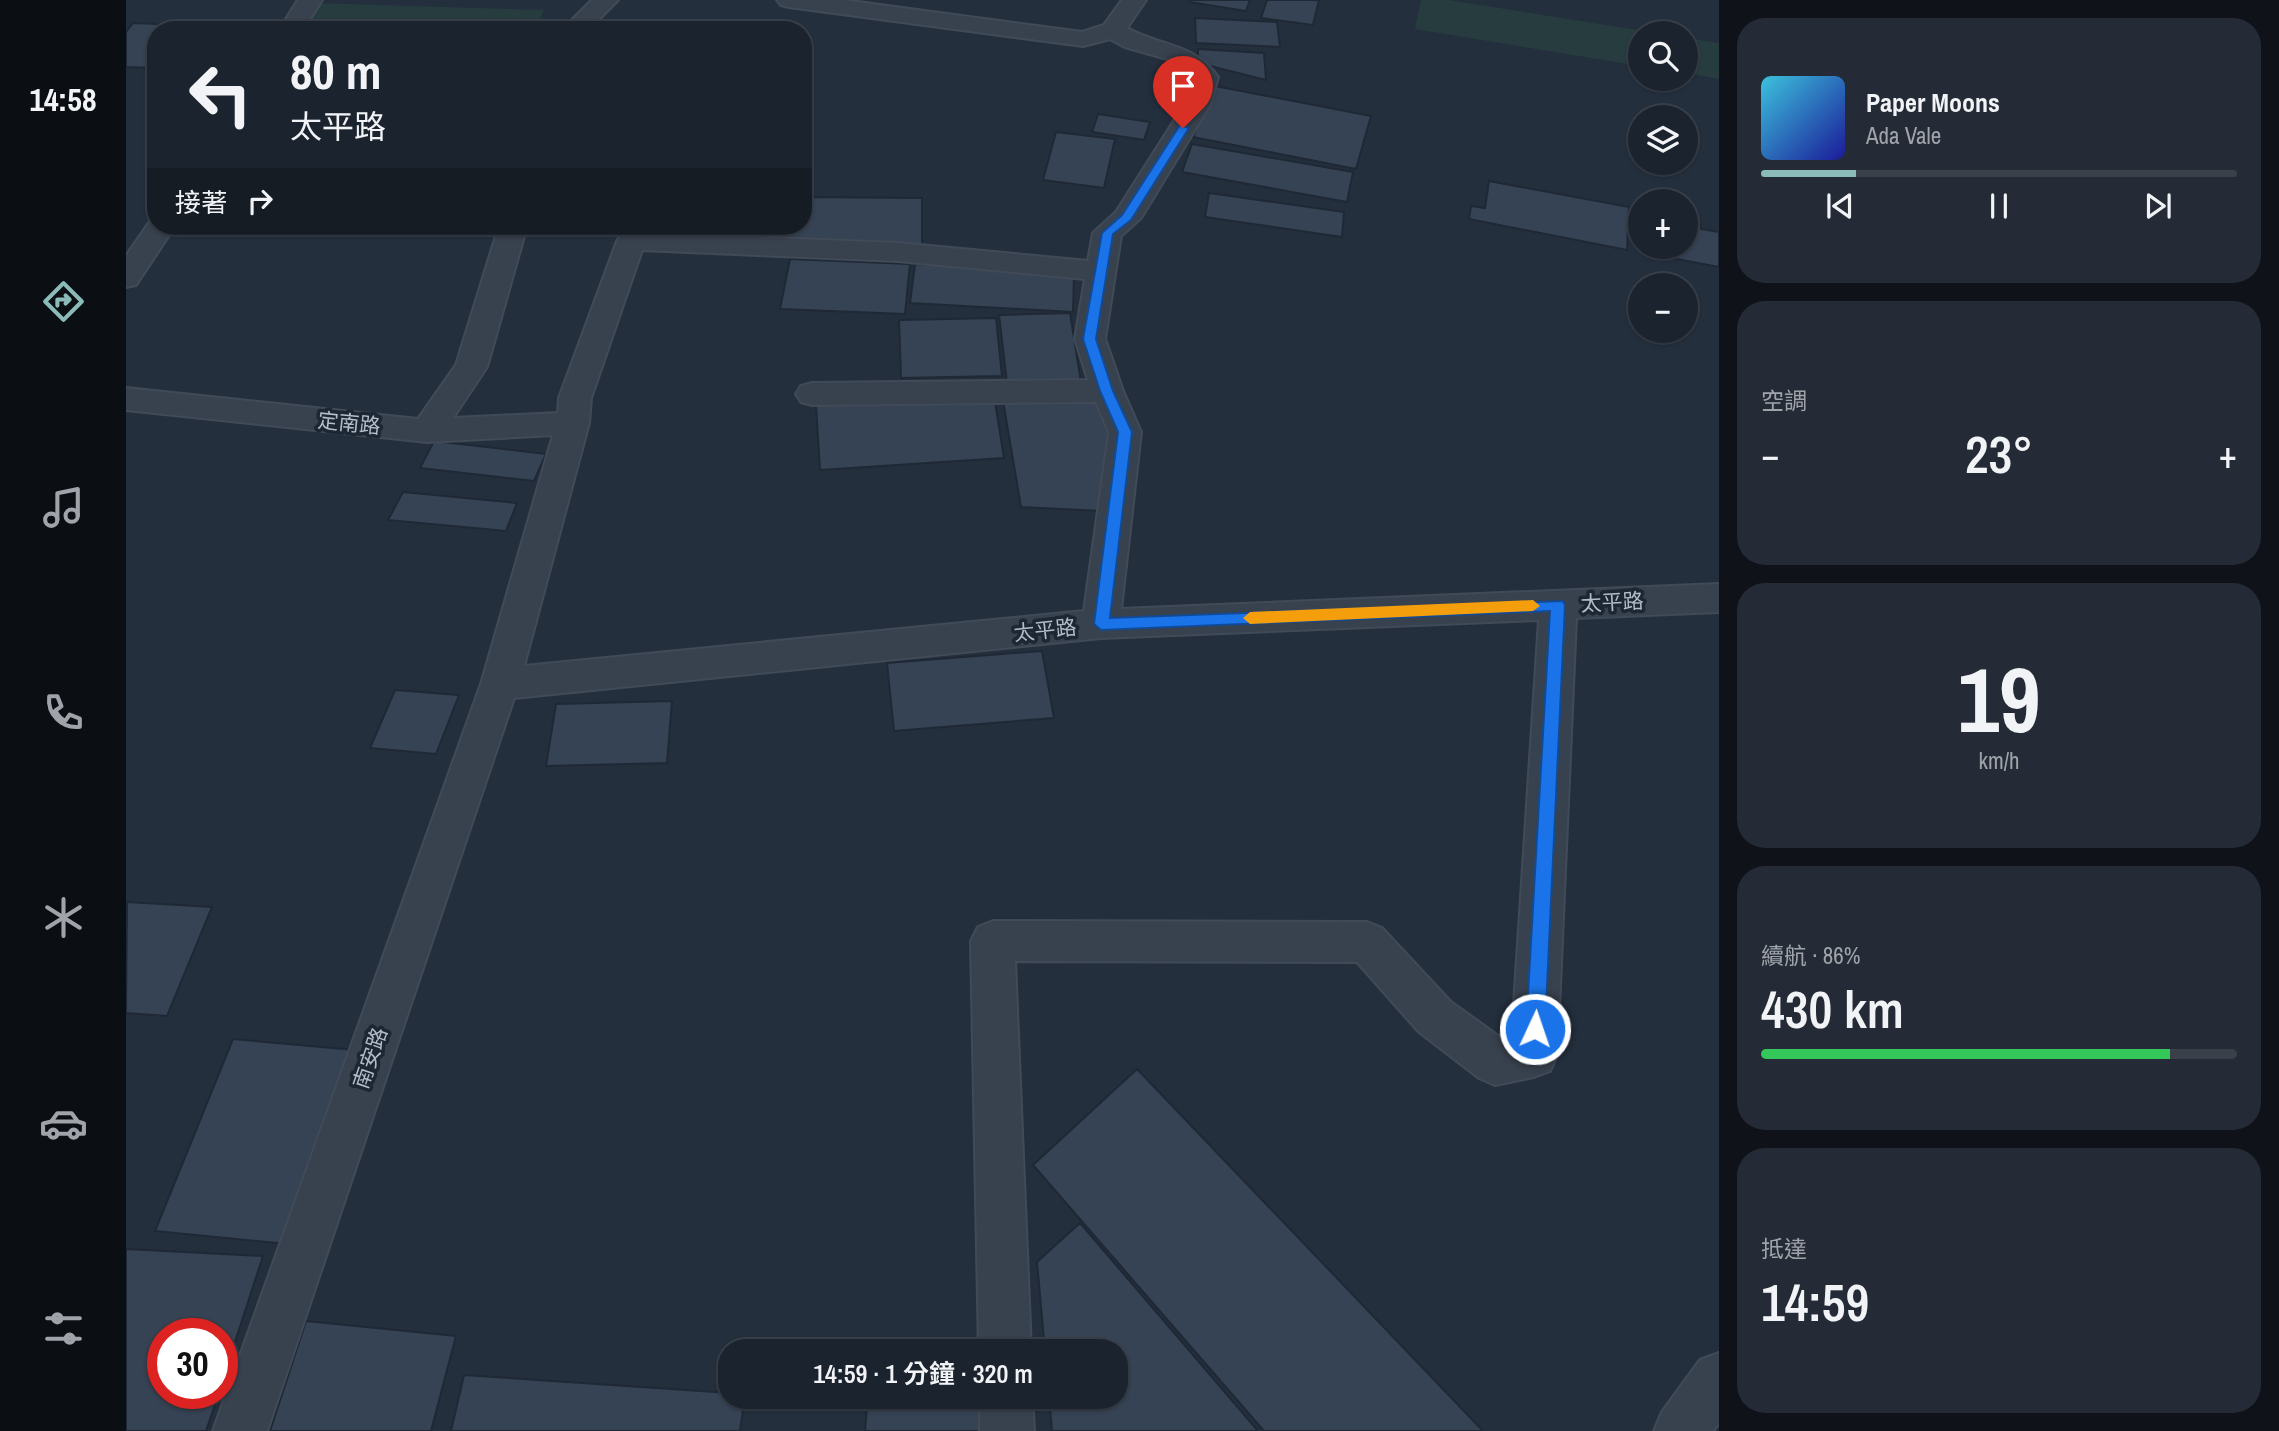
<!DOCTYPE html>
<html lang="zh-TW">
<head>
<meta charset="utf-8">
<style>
	body { margin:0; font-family:"Archivo Narrow","Noto Sans TC",sans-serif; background:#242b36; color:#f1f3f6; height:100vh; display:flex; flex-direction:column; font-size:26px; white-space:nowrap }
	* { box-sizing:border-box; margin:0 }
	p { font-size:23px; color:#a0a4aa }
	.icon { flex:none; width:38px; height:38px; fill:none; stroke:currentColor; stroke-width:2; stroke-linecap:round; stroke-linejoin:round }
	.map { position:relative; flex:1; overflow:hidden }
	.panel { display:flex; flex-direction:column; gap:18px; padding:18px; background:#0f1319; width:560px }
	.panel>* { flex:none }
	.top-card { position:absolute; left:21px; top:21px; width:665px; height:214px; border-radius:28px; box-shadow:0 2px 5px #0004,0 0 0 2px #39404a; background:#1b232e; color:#f1f3f6; overflow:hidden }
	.controls { position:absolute; left:1502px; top:21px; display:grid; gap:14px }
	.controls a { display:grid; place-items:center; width:70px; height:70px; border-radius:50%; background:#1b232e; box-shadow:0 2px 5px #0004,0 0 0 2px #39404a; font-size:35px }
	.speed { position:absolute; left:21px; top:1318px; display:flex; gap:14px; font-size:35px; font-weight:700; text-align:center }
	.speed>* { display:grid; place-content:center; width:91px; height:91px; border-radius:50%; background:#1b232e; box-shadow:0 2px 5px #0004,0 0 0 2px #39404a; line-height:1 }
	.speed .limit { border:10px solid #d22; background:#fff; color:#111 }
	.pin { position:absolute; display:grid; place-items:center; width:60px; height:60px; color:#fff; margin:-72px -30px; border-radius:50% 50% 50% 0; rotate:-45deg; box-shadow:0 0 7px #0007 }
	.pin .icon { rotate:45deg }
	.me { position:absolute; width:77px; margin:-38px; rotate:3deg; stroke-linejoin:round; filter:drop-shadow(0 0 5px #0008) }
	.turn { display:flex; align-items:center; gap:24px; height:147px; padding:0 28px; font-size:32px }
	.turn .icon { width:91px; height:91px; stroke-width:2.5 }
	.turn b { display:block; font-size:49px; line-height:60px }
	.then { display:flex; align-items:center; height:66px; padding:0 28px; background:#0003; gap:14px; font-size:26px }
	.big { font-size:52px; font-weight:600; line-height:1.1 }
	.panel .tile { flex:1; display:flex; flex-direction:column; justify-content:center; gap:10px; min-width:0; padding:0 24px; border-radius:28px; background:#242b36 }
	.panel .dial { align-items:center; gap:0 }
	.dial b { font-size:91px; line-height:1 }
	.song { display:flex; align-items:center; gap:21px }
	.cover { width:84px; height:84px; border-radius:10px; background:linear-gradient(135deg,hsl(190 70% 55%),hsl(240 70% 35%)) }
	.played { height:7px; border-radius:4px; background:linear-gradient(90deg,#8bbbb9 20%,#39404a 20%) }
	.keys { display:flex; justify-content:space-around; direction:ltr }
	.heat { display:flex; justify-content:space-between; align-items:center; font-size:38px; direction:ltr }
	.charge { height:10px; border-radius:5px; background:linear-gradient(90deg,#34c759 86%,#39404a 0) }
	.trip { position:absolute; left:592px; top:1339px; width:410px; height:70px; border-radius:28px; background:#1b232e; box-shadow:0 2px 5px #0004,0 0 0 2px #39404a; font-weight:600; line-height:70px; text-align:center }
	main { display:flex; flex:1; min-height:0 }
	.dock { display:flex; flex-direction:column; width:126px; justify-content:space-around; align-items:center; background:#0b0e12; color:#a0a4aa }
	.dock .icon { width:49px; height:49px }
	.dock .active { color:#8bbbb9 }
	.dock b { font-size:32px; color:#f1f3f6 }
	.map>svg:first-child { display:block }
	.green { fill:#263c3f }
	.building { fill:#364354; stroke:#1f2835; stroke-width:2 }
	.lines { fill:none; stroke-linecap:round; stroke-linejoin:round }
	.minor-casing { stroke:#414a57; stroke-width:4 }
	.minor { fill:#38414e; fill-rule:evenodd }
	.route { fill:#1a73e8; stroke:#114b97; stroke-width:2 }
	.slow { fill:#f59e0b }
	.labels { text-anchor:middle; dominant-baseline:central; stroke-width:7; stroke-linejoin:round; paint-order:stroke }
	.street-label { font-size:21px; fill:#b4bcc9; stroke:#1d2633 }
</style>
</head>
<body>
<main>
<nav class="dock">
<b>14:58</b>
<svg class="icon active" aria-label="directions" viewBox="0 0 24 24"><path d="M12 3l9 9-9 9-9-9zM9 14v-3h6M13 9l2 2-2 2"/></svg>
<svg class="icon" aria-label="music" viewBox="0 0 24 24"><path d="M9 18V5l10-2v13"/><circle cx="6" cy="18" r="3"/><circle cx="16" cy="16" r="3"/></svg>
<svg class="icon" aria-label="phone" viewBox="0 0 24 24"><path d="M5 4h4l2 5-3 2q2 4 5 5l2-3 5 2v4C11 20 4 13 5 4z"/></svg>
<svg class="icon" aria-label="climate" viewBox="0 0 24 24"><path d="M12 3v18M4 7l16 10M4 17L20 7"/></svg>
<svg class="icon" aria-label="car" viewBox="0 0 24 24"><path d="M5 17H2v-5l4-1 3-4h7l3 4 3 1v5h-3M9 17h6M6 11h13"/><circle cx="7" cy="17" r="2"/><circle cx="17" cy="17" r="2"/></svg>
<svg class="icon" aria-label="filters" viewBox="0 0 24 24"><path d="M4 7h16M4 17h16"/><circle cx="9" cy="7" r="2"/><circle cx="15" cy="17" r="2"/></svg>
</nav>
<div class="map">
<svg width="1593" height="1431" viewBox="0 0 1593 1431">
	<rect width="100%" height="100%" fill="#242f3e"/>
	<path class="green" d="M 1295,0 L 1323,0 L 1530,33 L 1514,33 L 1514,66 L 1289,29 Z
		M 188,3 L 418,10 L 409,30 L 171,30 Z
		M 1559,38 L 1593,43 L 1593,79 L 1559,73 Z"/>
	<path class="building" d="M 1064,0 L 1124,0 L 1120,11 L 1063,2 Z
		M 1141,0 L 1193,0 L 1187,25 L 1135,18 Z
		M 1069,18 L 1151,22 L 1154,47 L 1070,43 Z
		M 7,23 L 107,27 L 105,30 L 30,30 L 30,68 L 0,67 L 0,32 Z
		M 1072,49 L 1138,53 L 1140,80 L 1072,63 Z
		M 1089,86 L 1245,116 L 1230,169 L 1067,137 Z
		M 972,114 L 1024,122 L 1018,140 L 966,132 Z
		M 930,132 L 989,139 L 978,188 L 917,180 Z
		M 1066,144 L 1227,172 L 1221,202 L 1056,172 Z
		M 1363,181 L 1503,207 L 1501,250 L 1343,219 L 1345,206 L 1359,208 Z
		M 1083,193 L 1218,212 L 1216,237 L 1079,217 Z
		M 677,197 L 796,198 L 796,244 L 654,243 L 656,226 L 677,226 Z
		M 1559,221 L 1575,224 L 1575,229 L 1593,232 L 1593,267 L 1530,255 L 1530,247 L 1559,247 Z
		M 664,259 L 784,264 L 779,314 L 654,309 Z
		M 789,264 L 948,272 L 947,312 L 784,303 Z
		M 944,313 L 955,382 L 881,383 L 873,315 Z
		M 870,318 L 876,376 L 775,378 L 773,320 Z
		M 868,395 L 878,458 L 694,470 L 690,405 Z
		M 974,400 L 990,431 L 975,511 L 895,507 L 877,401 Z
		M 308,441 L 420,454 L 408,481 L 294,468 Z
		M 277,492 L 391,503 L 380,531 L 262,520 Z
		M 916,651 L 928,718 L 768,731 L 761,663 Z
		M 269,690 L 333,695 L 310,754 L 244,748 Z
		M 546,701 L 541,763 L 420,766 L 430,704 Z
		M 1,902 L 86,907 L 41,1016 L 0,1013 Z
		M 107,1039 L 229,1050 L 161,1244 L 29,1231 Z
		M 1011,1069 L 1357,1431 L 1138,1431 L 907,1165 Z
		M 954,1223 L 1132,1431 L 926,1431 L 923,1396 L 989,1396 L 989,1351 L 919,1351 L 911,1262 Z
		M 0,1249 L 137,1256 L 96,1382 L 96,1334 L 37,1334 L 37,1393 L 93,1393 L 80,1431 L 0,1431 Z
		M 180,1321 L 330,1336 L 305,1431 L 144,1431 Z
		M 338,1375 L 604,1393 L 604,1396 L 619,1396 L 614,1431 L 325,1431 Z
		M 742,1396 L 861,1396 L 865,1431 L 739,1431 Z"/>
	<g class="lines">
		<g class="minor-casing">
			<path id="minor" d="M 172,0 L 196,0 L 177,30 L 153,30 Z
				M 466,0 L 492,0 L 462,30 L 436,30 Z
				M 651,0 L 717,0 L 956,32 L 978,25 L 996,0 L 1020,0 L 1001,28 C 1035,47 1067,42 1092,77 L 1084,105 L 1015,218 L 995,236 L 979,339 L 997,391 L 1015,432 L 995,609 L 1593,584 L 1593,612 L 1450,618 L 1431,1055 L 1424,1071 L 1408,1077 L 1369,1085 L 1353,1078 L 1293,1032 L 1231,962 L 889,961 L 905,1351 L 853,1351 L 845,941 L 852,927 L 867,921 L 1241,922 L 1256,928 L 1325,1002 L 1375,1038 L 1386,1036 L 1413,620 L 975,638 L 388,698 L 141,1431 L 87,1431 L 355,684 L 427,435 L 301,442 L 0,410 L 0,388 L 292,419 L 330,365 L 373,226 L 401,226 L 361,367 L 327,418 L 432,413 L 433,398 L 491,241 L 495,235 L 505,232 L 772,243 L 962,261 L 967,233 L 990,212 L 1058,105 L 1066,78 L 1048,61 L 999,47 L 984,39 L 957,46 L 663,7 L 655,5 ZM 516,250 L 772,261 L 959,279 L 949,339 L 962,380 L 686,383 L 675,386 L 670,394 L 675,402 L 686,405 L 970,402 L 983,432 L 958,611 L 398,666 L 463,423 L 465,398 Z
				M 30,219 L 30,226 L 49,226 L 10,285 L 0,287 L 0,256 L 25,220 Z
				M 1593,1353 L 1593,1423 L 1587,1431 L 1528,1431 L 1536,1412 L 1574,1360 Z
				M 854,1396 L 906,1396 L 908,1431 L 854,1431 Z"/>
		</g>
		<use href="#minor" class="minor"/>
	</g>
	<path class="route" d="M 1054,125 L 1063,128 L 1005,220 L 987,234 L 970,339 L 987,391 L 1006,432 L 984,618 L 1437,601 L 1439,605 L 1419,1029 L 1416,1035 L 1409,1038 L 1403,1035 L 1400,1029 L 1424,611 L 975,630 L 968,624 L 992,432 L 974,391 L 957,339 L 976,233 L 996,215 Z"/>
	<path class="slow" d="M 1407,600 L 1414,606 L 1407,611 L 1124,624 L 1117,618 L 1124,612 Z"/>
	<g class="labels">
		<g class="street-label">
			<text transform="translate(223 423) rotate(6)">定南路</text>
			<text transform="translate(1486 602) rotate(-3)">太平路</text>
			<text transform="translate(919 630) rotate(-6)">太平路</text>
			<text transform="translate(244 1058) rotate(-71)">南安路</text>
		</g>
	</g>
</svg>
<div class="controls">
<a><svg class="icon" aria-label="search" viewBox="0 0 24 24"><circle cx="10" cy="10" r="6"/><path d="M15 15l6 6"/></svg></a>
<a><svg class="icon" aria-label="layers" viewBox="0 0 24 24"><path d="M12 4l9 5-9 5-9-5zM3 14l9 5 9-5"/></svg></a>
<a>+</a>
<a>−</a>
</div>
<div class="speed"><div class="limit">30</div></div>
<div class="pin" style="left:1057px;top:128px;background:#d93025"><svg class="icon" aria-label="arrive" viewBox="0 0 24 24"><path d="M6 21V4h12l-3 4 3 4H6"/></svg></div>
<svg class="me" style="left:1409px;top:1029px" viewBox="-20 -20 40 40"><circle r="17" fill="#1a73e8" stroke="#fff" stroke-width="3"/><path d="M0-11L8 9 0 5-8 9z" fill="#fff"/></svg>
<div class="trip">14:59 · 1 分鐘 · 320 m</div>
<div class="top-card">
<div class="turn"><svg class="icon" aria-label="left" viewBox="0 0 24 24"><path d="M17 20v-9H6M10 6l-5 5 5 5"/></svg><div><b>80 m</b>太平路</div></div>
<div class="then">接著<svg class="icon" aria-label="right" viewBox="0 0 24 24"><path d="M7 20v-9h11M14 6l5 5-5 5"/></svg></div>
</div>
</div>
<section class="panel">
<div class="tile">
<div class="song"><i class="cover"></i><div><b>Paper Moons</b><p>Ada Vale</p></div></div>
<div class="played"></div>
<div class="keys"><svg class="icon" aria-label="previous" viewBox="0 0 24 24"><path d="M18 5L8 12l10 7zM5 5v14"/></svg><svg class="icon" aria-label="pause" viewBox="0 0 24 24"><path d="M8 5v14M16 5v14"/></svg><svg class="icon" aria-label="next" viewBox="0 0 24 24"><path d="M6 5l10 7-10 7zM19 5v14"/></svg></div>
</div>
<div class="tile"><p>空調</p>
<div class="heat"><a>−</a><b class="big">23°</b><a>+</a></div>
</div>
<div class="tile dial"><b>19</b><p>km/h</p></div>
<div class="tile"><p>續航 · 86%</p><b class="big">430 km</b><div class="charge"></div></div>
<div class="tile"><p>抵達</p><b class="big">14:59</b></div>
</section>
</main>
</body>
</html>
